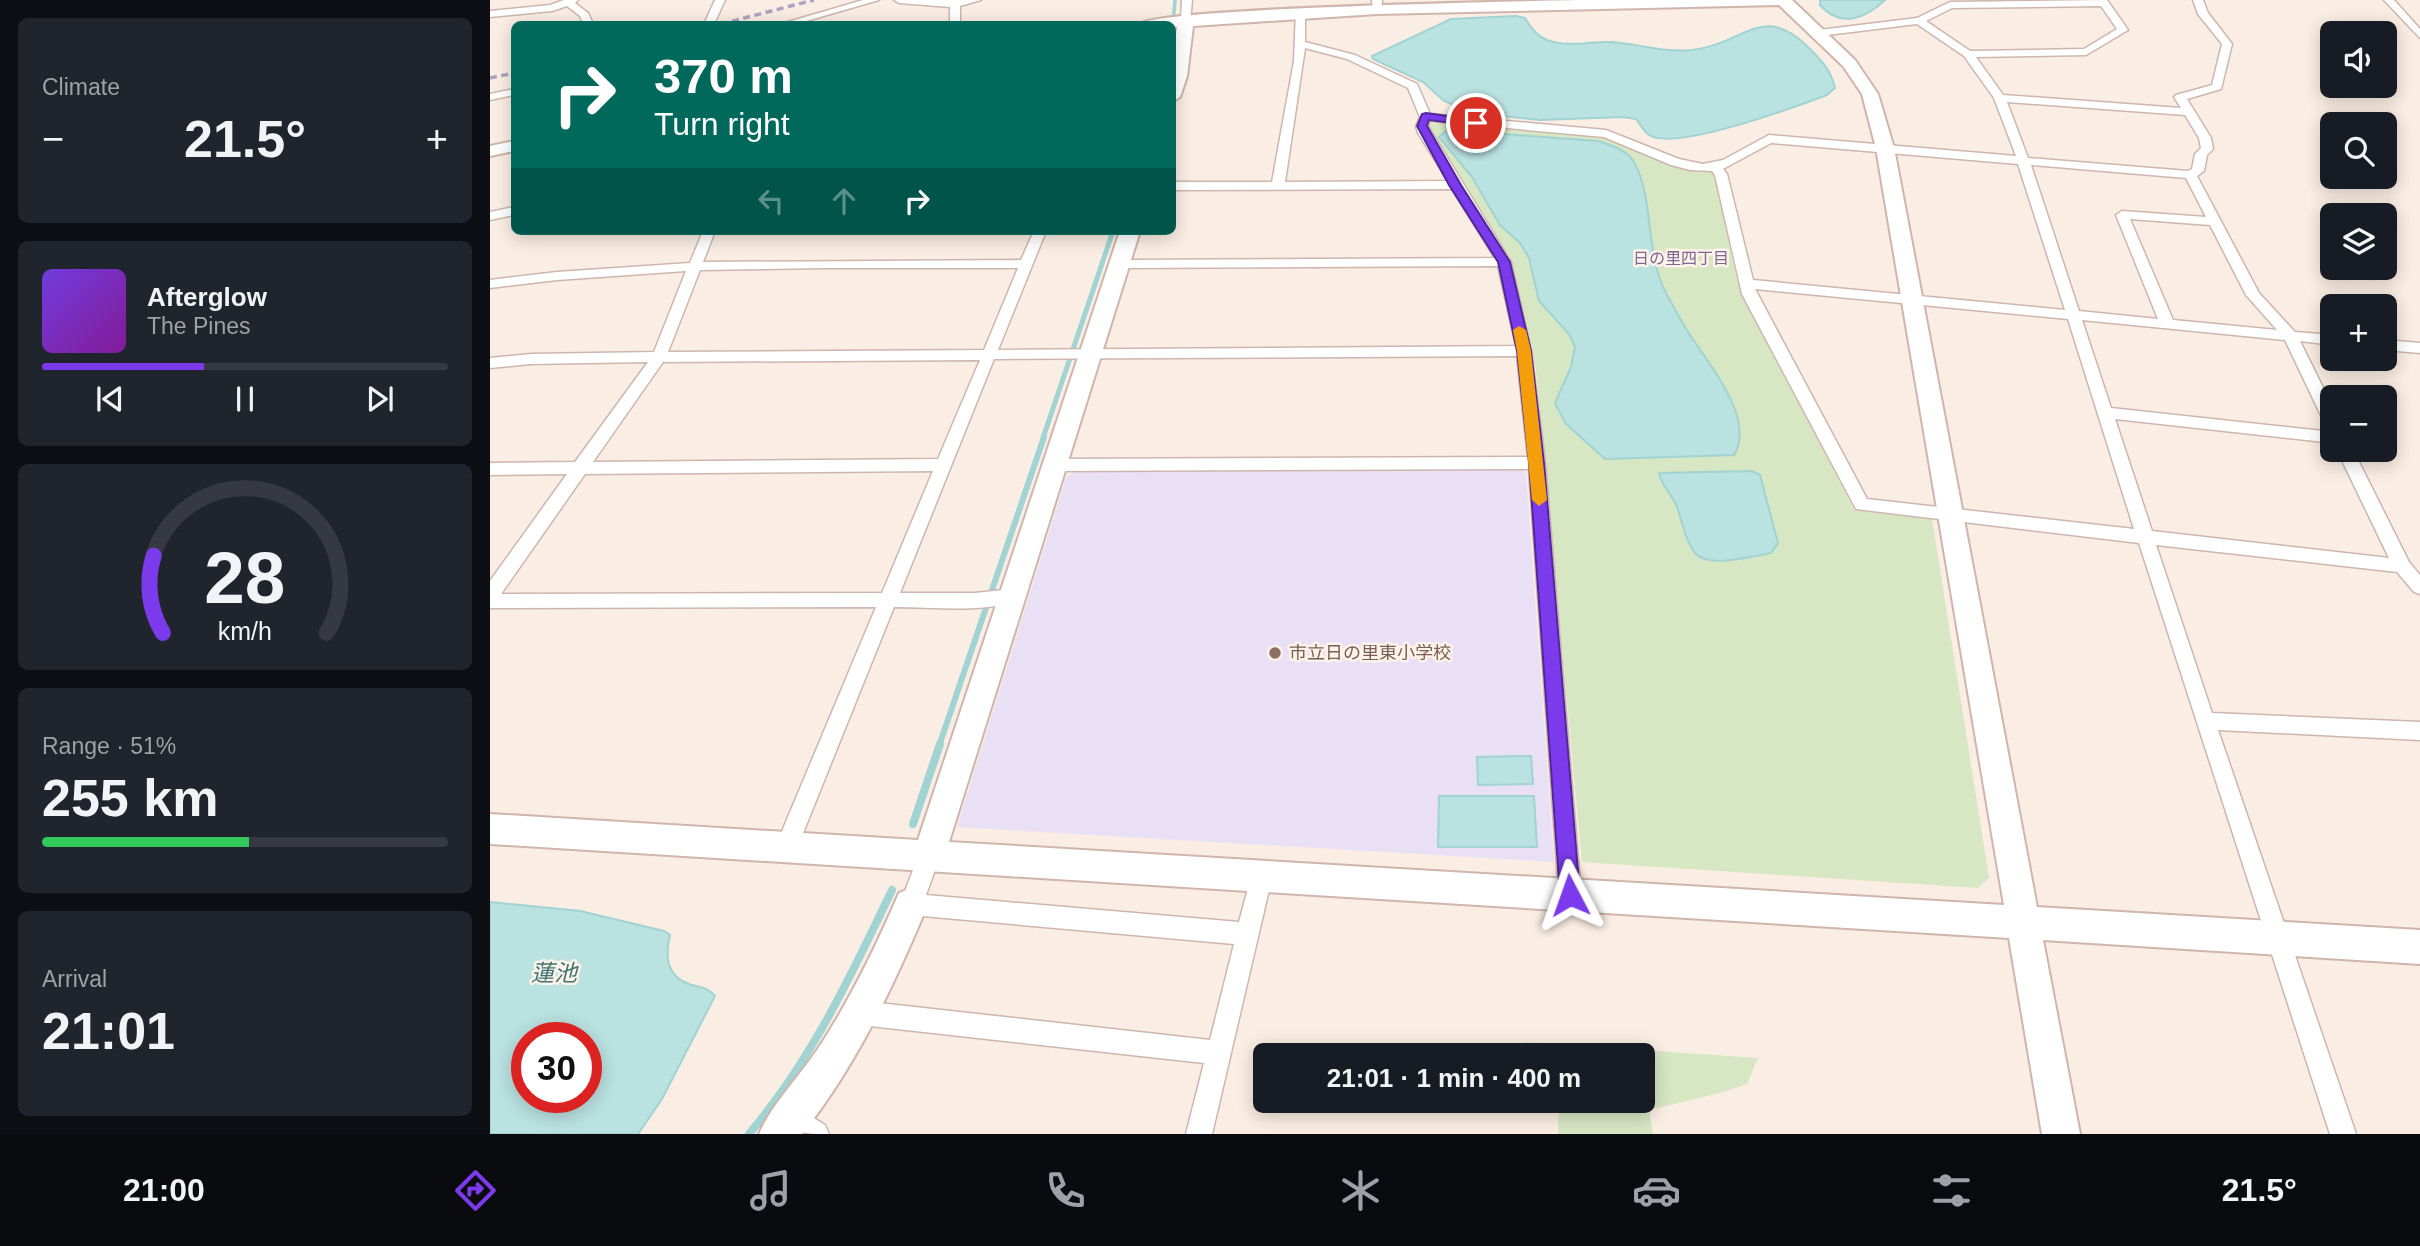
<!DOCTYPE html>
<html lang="en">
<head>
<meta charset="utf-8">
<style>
	body { margin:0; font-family:Arial,"Noto Sans JP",sans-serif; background:#20242c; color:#f1f3f6; height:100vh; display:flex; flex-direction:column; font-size:26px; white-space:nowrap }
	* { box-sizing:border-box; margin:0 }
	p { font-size:23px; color:#9ea1a6 }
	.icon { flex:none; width:38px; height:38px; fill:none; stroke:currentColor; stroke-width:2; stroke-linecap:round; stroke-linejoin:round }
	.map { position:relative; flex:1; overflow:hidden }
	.drawer { display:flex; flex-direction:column; gap:18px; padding:18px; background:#0d0f14; width:490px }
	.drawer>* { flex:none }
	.hud { position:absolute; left:21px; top:21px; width:665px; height:214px; border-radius:10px; box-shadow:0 4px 18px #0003; background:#00695c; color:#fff; overflow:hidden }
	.controls { position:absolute; left:1830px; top:21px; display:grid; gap:14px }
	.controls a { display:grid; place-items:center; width:77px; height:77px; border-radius:10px; background:#171b24; box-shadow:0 4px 18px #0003; font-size:35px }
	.speed { position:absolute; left:21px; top:1022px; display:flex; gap:14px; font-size:35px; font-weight:700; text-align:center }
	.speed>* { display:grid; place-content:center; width:91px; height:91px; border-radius:50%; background:#171b24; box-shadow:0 4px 18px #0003; line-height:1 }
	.speed .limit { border:10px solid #d22; background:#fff; color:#111 }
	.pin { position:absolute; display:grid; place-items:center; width:60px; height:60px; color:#fff; margin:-30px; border:4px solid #fff; border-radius:50%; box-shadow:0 2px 7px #0007 }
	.me { position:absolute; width:77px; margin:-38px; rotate:356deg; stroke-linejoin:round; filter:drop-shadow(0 0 5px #0008) }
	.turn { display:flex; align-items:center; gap:24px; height:147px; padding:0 28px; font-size:32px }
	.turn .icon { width:91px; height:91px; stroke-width:2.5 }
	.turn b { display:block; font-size:49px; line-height:60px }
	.lanes { display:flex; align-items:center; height:66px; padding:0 28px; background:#0003; justify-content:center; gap:35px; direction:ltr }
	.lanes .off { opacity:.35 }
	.big { font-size:52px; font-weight:800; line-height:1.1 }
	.drawer .tile { flex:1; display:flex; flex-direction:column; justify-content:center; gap:10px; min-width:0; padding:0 24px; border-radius:10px; background:#20242c }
	.drawer .dial { align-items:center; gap:0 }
	.dial svg { height:182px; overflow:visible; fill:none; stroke:#363941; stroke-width:7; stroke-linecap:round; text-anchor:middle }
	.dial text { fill:#f1f3f6; stroke:none }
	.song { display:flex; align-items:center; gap:21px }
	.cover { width:84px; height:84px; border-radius:10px; background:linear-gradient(135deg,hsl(260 70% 55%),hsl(290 70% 35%)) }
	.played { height:7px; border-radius:4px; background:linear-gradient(90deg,#7c3aed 40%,#363941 40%) }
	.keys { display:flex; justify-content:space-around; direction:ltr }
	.heat { display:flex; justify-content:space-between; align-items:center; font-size:38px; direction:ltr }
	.charge { height:10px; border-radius:5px; background:linear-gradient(90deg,#34c759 51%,#363941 0) }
	.trip { position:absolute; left:763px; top:1043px; width:402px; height:70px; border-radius:10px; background:#171b24; box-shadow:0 4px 18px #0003; font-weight:800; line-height:70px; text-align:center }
	.tabs { display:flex; height:112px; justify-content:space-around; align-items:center; background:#090b0e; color:#9ea1a6 }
	.tabs .icon { width:49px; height:49px }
	.tabs .on { color:#7c3aed }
	.tabs b { font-size:32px; color:#f1f3f6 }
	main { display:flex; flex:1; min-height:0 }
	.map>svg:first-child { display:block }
	.education { fill:#eae0f6 }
	.green { fill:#d7e6c3 }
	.water { fill:#b9e2e1; stroke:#a0d3d2; stroke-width:2; fill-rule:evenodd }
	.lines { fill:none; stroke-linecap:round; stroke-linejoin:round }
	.stream-far3 { stroke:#a0d3d2; stroke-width:3.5 }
	.stream-far2 { stroke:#a0d3d2; stroke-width:5 }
	.stream-far1 { stroke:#a0d3d2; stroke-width:6 }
	.stream { stroke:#a0d3d2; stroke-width:8 }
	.street-casing { stroke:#cdb6ad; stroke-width:3 }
	.secondary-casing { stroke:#cfb5ab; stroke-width:4 }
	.street { fill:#fff; fill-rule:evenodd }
	.secondary { fill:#fff; fill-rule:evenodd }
	.rail { stroke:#aea3c2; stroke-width:3.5; stroke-dasharray:7 4.5; stroke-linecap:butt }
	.route { fill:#7c3aed; stroke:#51269a; stroke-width:2 }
	.slow { fill:#f59e0b }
	.education-dot { fill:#8d6e63; stroke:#fef2e9; stroke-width:2.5 }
	.labels { text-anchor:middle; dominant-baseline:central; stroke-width:5; stroke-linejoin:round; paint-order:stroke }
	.far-neighbourhood-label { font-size:16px; fill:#7d6793; stroke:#fef2e9 }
	.education-label { font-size:18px; fill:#785e54; stroke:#fef2e9; text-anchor:start }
	.near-water-label { font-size:23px; font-style:italic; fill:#407575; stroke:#fef2e9 }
</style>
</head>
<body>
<main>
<section class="drawer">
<div class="tile"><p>Climate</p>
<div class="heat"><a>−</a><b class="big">21.5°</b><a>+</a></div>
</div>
<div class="tile">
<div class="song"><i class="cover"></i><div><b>Afterglow</b><p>The Pines</p></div></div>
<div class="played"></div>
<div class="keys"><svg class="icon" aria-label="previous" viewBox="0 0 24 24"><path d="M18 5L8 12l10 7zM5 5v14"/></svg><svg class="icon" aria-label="pause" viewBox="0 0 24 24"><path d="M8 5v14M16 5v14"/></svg><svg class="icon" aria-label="next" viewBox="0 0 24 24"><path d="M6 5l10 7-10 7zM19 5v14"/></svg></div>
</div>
<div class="tile dial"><svg viewBox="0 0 100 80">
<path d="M14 69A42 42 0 1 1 86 69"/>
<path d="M14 69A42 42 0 0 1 10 35" stroke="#7c3aed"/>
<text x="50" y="56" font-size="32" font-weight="700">28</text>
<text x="50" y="72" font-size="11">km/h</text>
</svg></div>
<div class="tile"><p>Range · 51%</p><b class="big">255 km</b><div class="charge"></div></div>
<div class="tile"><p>Arrival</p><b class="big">21:01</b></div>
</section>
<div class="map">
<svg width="1930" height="1134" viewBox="0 0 1930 1134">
	<rect width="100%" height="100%" fill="#faede3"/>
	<path class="education" d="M 1030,468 L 1036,474 L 1064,862 L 467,827 L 576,478 L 585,472 Z"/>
	<path class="green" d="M 948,123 L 1116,136 L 1160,156 L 1224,173 L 1247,281 L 1364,510 L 1442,519 L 1499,878 L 1488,888 L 1092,862 L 1046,370 L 1020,257 L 939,133 L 939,125 Z
		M 1034,1042 L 1268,1058 L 1257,1084 L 1234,1092 L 1159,1110 L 1163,1134 L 1068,1134 L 1069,1103 L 1049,1101 L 1153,1101 L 1153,1055 L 1035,1055 Z"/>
	<path class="water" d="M 1330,0 L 1395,0 C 1376,18 1351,29 1330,5 Z
		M 1026,16 L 1035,18 C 1040,27 1047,36 1057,40 C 1079,48 1100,41 1122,42 C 1149,44 1174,53 1202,50 C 1255,44 1272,1 1319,48 C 1331,60 1341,70 1345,88 L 1337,95 C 1307,106 1185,152 1159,135 C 1154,132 1150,124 1146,119 L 1133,117 L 1050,120 L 983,113 L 954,101 L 933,82 L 883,59 L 882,56 L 961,19 Z
		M 957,130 L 1108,141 C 1122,146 1136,149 1144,162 C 1165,200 1154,253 1177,295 C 1186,311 1194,327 1204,341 C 1223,369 1265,421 1244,455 L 1115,459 L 1076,424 L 1065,403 L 1081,367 L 1085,347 L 1079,334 L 1049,301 L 1039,258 L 1030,243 L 1010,225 L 982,177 L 949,137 Z
		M 1262,471 L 1270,475 L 1288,543 L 1281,553 C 1264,556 1219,568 1206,554 C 1196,543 1192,521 1187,507 C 1182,494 1172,487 1169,473 Z
		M 1041,756 L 1043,784 L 988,785 L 987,757 Z
		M 949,796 L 1044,796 L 1047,847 L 948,847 Z
		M 0,902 L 90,911 L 174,931 L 180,935 C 175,956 176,976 199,984 C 210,988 216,986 225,996 L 172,1099 L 148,1134 L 0,1134 ZM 37,1038 L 96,1038 L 96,1097 L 37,1097 Z"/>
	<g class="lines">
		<path class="stream-far3" d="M 683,23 L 685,0"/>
		<path class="stream-far2" d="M 553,438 L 623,231"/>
		<path class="stream-far1" d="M 449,746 L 554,437"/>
		<path class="stream" d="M 423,824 L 450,744
			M 259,1134 C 321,1061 361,976 402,890"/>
		<g class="street-casing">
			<path id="street" d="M 74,0 L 88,0 L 85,3 L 98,13 L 103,24 L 93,24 L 90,16 L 77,6 L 62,11 L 0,17 L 0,11 L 60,5 Z
				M 225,0 L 235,0 L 224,24 L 216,24 L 215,22 Z
				M 373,0 L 389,0 L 306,24 L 291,24 Z
				M 404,0 L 491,0 L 470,6 L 470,24 L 460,24 L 460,7 L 409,3 Z
				M 692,0 L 702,0 L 700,22 L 691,20 Z
				M 882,0 L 892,0 L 891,11 L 883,11 Z
				M 1617,0 L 1638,30 L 1596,55 L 1486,57 L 1513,95 L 1691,108 L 1684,97 L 1686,95 L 1722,85 L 1732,44 L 1708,14 L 1703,0 L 1713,0 L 1718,13 L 1742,44 L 1731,89 L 1697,99 L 1721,138 L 1723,149 L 1717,155 L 1714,171 L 1707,176 L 1769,293 L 1805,332 L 1843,335 L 1843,345 L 1810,341 L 1843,408 L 1843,429 L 1835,424 L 1795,340 L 1592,320 L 1621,408 L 1843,432 L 1843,443 L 1625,419 L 1662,531 L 1899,558 L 1847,450 L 1863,450 L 1919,562 L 1930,575 L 1930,594 L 1924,592 L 1907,572 L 1666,545 L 1722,713 L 1930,722 L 1930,740 L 1728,730 L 1866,1134 L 1840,1134 L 1649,543 L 1366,509 L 1252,294 L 1225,175 L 1222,171 L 1200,170 L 1181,165 L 1114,137 L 940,121 L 938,126 L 1021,262 L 1041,351 L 1055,463 L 1091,895 L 1088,903 L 1080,906 L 1072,903 L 1069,895 L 1039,469 L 565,471 L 557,465 L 565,459 L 1038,457 L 1027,356 L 504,359 L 410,593 L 485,593 L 522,589 L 528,591 L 531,596 L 528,601 C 490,613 443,607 404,607 L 307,848 L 304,855 L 296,858 L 288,855 L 285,848 L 386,607 L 0,608 L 0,581 L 77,474 L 0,475 L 0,463 L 85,462 L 158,362 L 41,364 L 0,368 L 0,358 L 41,354 L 164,352 L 196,271 L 67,280 L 0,288 L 0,280 L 67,272 L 200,263 L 213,231 L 225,231 L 213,262 L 531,260 L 544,231 L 556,231 L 508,350 L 1026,346 L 1008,266 L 630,268 L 623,264 L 630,260 L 1005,258 L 962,189 L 682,190 L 682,182 L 782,182 L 804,61 L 806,10 L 815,12 L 815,42 L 865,55 L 927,84 L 940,114 L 1116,130 L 1189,159 L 1213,164 L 1233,160 L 1279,135 L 1526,156 L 1504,98 L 1474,56 L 1427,24 L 1329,36 L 1324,33 L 1329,30 L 1427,18 L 1460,2 ZM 1611,6 L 1627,29 L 1594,49 L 1480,51 L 1436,21 L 1462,8 ZM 815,48 L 857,59 L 918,88 L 930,117 L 926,126 L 928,133 L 958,181 L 795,182 ZM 1517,102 L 1695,115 L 1709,138 L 1711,148 L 1705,154 L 1702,169 L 1698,171 L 1538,158 ZM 1281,143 L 1528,164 L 1575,310 L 1263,280 L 1237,174 L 1233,169 ZM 1541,165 L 1696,178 L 1716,217 L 1632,211 L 1626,215 L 1668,319 L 1589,311 ZM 1640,219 L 1720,225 L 1756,295 L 1787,330 L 1683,320 ZM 335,268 L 528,268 L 494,350 L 178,352 L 210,270 ZM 1265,289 L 1578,319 L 1644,529 L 1377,499 ZM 490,360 L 448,459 L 103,462 L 173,362 ZM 443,471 L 392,593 L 11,594 L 95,474 Z
				M 1894,0 L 1904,0 L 1930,29 L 1930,38 Z
				M 24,89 L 24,95 L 0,100 L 0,94 Z
				M 24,207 L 24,215 L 0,220 L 0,212 Z
				M 1895,340 L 1930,343 L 1930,353 L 1895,350 Z
				M 439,846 L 447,849 L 450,856 L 436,895 L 749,922 L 763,870 L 771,867 L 779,870 L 782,877 L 722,1134 L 696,1134 L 714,1063 L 371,1025 L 363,1021 L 359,1013 L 363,1005 L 371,1001 L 720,1040 L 744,944 L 421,915 L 413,912 L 410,904 L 431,849 Z
				M 303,1105 L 335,1125 L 339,1134 C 319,1134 299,1134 291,1117 L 294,1108 Z"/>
		</g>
		<g class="secondary-casing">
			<path id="secondary" d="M 1091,0 L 1302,0 L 1365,60 L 1388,94 L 1404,148 L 1547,907 L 1930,930 L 1930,964 L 1553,940 L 1590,1134 L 1552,1134 L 1519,938 L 0,844 L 0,814 L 428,840 L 630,231 L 650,231 L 459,842 L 1514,905 L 1386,148 L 1372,94 L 1353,66 L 1289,5 L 887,14 L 703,26 L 697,76 L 690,97 L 682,102 L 682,64 L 687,27 L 650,24 C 666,8 1040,1 1091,0 Z
				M 24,141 L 24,151 L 0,156 L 0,146 Z
				M 421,888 L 433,893 L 438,904 C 404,985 367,1065 312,1134 L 269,1134 C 281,1105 315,1070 333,1041 C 363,994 387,944 409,893 Z"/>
		</g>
		<use href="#street" class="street"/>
		<use href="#secondary" class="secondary"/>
		<path class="rail" d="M 231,24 L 324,0
			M 0,78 L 24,73"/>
	</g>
	<path class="route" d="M 936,113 L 986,120 L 992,123 L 986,126 L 939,120 L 937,126 L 971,185 L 1020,262 L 1041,351 L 1054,463 L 1090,895 L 1087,902 L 1080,905 L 1073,902 L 1070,895 L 1039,463 L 1027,351 L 1008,262 L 959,185 L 927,126 L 932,114 Z"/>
	<path class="slow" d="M 1029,326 L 1036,330 L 1041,351 L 1057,500 L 1049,506 L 1042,500 L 1027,351 L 1023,330 Z"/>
	<circle class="education-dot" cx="785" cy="653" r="7"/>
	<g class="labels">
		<g class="far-neighbourhood-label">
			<text x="1191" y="258">日の里四丁目</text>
		</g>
		<g class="education-label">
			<text x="799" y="653">市立日の里東小学校</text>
		</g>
		<g class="near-water-label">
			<text x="64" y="973">蓮池</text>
		</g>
	</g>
</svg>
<div class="controls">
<a><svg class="icon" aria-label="sound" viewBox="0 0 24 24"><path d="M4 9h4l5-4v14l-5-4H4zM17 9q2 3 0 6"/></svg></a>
<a><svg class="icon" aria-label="search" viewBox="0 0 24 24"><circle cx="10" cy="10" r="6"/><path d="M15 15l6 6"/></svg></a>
<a><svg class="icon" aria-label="layers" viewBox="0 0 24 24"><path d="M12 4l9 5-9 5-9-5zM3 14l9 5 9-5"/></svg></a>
<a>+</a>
<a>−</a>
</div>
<div class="speed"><div class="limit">30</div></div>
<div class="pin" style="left:986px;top:123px;background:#d93025"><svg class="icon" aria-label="arrive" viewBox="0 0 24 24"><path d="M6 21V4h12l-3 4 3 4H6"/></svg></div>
<svg class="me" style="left:1080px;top:895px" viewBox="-20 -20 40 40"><path d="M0-17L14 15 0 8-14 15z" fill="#7c3aed" stroke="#fff" stroke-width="4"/></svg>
<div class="trip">21:01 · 1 min · 400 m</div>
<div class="hud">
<div class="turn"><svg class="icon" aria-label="right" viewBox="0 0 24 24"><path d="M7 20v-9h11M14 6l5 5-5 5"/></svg><div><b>370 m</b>Turn right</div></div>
<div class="lanes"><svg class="icon off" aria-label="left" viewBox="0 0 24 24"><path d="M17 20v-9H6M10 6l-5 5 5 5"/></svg><svg class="icon off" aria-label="ahead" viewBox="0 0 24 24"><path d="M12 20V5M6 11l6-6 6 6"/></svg><svg class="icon" aria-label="right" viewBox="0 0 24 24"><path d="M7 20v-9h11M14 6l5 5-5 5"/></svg></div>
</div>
</div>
</main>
<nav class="tabs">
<b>21:00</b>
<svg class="icon on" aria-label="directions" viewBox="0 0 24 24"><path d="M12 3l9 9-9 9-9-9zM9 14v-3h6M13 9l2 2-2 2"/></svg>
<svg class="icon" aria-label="music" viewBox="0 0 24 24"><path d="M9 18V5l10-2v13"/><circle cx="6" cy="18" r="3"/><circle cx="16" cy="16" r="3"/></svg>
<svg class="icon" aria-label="phone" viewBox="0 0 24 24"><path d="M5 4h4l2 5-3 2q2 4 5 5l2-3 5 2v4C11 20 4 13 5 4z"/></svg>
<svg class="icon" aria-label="climate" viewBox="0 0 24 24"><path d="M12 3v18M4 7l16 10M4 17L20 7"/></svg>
<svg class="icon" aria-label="car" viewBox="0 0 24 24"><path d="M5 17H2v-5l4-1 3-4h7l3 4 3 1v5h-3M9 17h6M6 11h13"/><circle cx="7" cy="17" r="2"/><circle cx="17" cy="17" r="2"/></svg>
<svg class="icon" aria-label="filters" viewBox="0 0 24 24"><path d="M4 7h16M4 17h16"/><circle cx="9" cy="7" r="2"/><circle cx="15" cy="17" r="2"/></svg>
<b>21.5°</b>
</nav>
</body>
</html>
